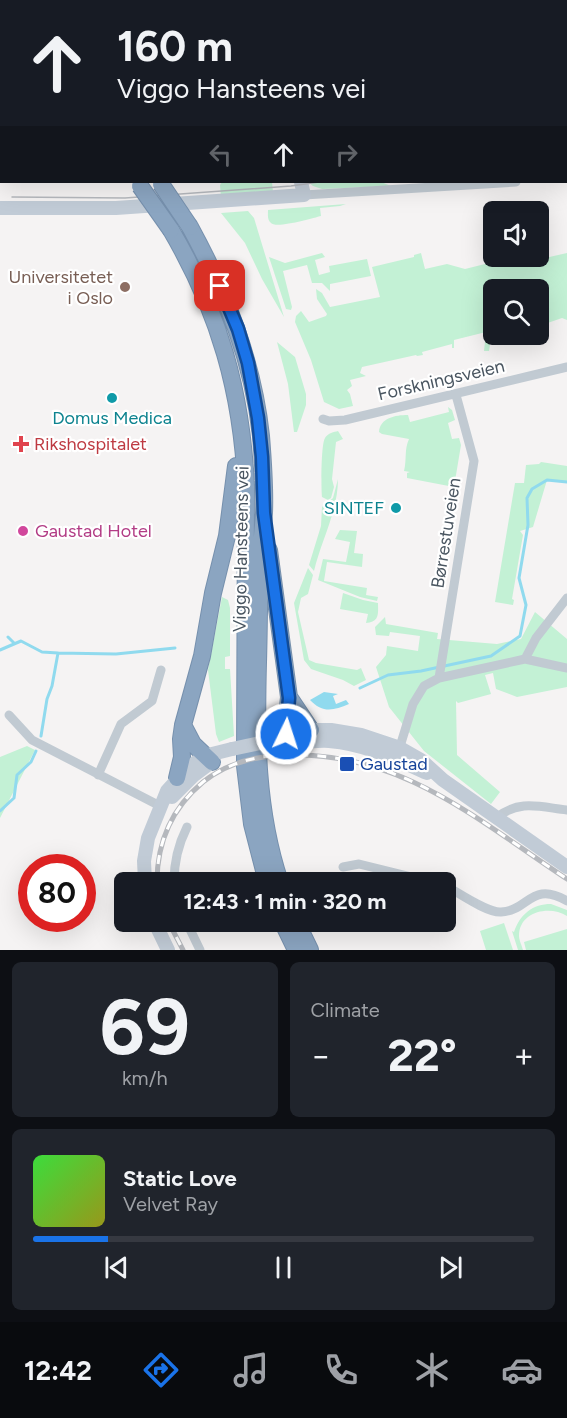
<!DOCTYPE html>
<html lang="en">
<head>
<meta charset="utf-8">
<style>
	body { margin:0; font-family:Figtree,sans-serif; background:#20242c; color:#f1f3f6; height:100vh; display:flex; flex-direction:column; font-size:22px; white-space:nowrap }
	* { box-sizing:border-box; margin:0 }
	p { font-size:20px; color:#9ea1a6 }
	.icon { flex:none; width:33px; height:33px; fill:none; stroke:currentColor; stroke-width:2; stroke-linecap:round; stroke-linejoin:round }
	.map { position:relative; height:950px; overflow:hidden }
	.side { display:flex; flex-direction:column; gap:12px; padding:12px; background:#0d0f14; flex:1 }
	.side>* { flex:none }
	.top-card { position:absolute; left:0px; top:0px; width:567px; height:183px; box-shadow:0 6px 24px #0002; background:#171b24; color:#f1f3f6; overflow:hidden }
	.buttons { position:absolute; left:483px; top:201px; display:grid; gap:12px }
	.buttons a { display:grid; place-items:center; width:66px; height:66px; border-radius:9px; background:#171b24; box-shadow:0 6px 24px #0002; font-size:30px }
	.speed { position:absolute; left:18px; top:854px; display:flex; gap:12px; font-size:30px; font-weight:700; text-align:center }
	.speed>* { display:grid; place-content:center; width:78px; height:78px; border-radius:50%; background:#171b24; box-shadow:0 6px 24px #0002; line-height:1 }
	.speed .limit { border:9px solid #d22; background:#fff; color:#111 }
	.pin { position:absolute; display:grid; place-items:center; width:51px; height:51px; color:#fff; margin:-26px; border-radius:12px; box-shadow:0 3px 9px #0006 }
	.me { position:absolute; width:66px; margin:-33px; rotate:4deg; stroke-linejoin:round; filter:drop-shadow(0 0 4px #0008) }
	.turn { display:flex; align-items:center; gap:21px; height:126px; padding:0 18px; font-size:27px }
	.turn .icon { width:78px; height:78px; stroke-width:2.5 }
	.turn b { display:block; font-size:42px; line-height:51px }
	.lanes { display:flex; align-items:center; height:57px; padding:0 18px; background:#0003; justify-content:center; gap:30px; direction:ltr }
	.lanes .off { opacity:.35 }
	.big { font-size:45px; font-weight:700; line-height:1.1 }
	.side .card { flex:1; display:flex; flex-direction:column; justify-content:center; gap:9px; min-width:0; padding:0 21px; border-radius:9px; background:#20242c }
	.side .dial { align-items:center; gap:0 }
	.dial b { font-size:78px; line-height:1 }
	.song { display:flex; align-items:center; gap:18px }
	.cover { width:72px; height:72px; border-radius:9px; background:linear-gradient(135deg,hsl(120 70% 55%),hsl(60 70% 35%)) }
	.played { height:6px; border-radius:3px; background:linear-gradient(90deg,#1a73e8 15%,#363941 15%) }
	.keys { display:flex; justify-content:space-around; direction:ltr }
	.heat { display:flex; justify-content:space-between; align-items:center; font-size:33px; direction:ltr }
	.side .tiles { flex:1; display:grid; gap:12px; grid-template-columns:1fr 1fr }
	.card:last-child { grid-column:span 2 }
	.trip { position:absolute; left:114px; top:872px; width:342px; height:60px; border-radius:9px; background:#171b24; box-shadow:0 6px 24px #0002; font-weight:700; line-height:60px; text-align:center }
	.dock { display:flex; height:96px; justify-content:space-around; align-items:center; background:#090b0e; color:#9ea1a6 }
	.dock .icon { width:42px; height:42px }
	.dock .on { color:#1a73e8 }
	.dock b { font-size:27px; color:#f1f3f6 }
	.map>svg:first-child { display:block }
	.green { fill:#c3f1d5 }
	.water { fill:#90daee }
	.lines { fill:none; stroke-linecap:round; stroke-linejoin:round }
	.stream { stroke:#90daee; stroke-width:3 }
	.highway-casing { stroke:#7690ad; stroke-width:18 }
	.street { stroke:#c1cad2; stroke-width:9 }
	.secondary { stroke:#c1cbd6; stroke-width:14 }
	.highway { stroke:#8ba5c1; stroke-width:16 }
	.tram { stroke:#b5b8bd; stroke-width:1.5 }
	.rail-casing { stroke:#b5b8bd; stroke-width:5 }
	.rail { stroke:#fff; stroke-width:3; stroke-dasharray:9; stroke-linecap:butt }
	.highway-bridge-casing { stroke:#7690ad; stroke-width:18; stroke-linecap:butt }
	.secondary-bridge { stroke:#c1cbd6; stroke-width:14 }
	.highway-bridge { stroke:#8ba5c1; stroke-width:16 }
	.route-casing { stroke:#114b97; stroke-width:15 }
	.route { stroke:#1a73e8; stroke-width:10 }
	.education-dot { fill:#8d6e63; stroke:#fff; stroke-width:2 }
	.culture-dot { fill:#0f9aa8; stroke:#fff; stroke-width:2 }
	.health-dot { fill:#e0444e; stroke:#fff; stroke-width:2 }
	.hotel-dot { fill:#d1479c; stroke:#fff; stroke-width:2 }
	.transit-dot { fill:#1a4fb4; stroke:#fff; stroke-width:2 }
	.labels { text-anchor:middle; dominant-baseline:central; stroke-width:4.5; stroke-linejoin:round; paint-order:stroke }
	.education-label { font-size:18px; fill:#785e54; stroke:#fff; text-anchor:end }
	.street-label { font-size:18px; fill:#4a5661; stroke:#fff }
	.culture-label { font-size:18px; fill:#0d838f; stroke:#fff }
	.health-label { font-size:18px; fill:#be3a42; stroke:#fff; text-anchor:start }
	.hotel-label { font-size:18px; fill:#b23c85; stroke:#fff; text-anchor:start }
	.transit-label { font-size:18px; fill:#164399; stroke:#fff; text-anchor:start }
</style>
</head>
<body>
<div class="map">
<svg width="567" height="950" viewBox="0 0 567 950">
	<rect width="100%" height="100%" fill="#f5f3f3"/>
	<path class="green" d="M 222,182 L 272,182 L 273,192 L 221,197 L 220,185 Z
		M 308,182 L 381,182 L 391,186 L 322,189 L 313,186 Z
		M 346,204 L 340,206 L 320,208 L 321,216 C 313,218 276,229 271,223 C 267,220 268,214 268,210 Z
		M 248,211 L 254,218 L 284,317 L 262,279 L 245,243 L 221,213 Z
		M 322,253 L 325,257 L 315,260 L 319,275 L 330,272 L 329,266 L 367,259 L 371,276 L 330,284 L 330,291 L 322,283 L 312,283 L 307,265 L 283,271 L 292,307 L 291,310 L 286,309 L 269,257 L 285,263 Z
		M 421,253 L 425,269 L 447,264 L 465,269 L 513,257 L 535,257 L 536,260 L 567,253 L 567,320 L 562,318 L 539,326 L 538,290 L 494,290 L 493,325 L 489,351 L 484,351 L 486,332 L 454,340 L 454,348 L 452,348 L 452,344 L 422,352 L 423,355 L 417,356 L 416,355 L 362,367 L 360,373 L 366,376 L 350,380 L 352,386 L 347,390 L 350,394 L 353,406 L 339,409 L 324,402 L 311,360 L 295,322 L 296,316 L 301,311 L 309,322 L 326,316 L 327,314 L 317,299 L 316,289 L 322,293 L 330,307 L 380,297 L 372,267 L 414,257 L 414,255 Z
		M 277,342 L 295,357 L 306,394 L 306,405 L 297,432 L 294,432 L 288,384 Z
		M 448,407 L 452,410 L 455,420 L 448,423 L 452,439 L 459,438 L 461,445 L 454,487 L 407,478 L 407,473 L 410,472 L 404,471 C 407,459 404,450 409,439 L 382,434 L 379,432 C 380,418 395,415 408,415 L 410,422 L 449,412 Z
		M 338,431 L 343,439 L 336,442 L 332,479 L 334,487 L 331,498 L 328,500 L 322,497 C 321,488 321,444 325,438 C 328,433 334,432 338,431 Z
		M 541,462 L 567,466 L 567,482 L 547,480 L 533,527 L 520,531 L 523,535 L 512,599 L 514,600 L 513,605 L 495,602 L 515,483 L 524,483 L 526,465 L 539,464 Z
		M 338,479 C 338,511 321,541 314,571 L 309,565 L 321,526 L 322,507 L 333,498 Z
		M 340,530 L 357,531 L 354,553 L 363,554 L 362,567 L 327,562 L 324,581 L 367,588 L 366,595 L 378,597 L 377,601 L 360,597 L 318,580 L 323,559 L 346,562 L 350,542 L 335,539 Z
		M 308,568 L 313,575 L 308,594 L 301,598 L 298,612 L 309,660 L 316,663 L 357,670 L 361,668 L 366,680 L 354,686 L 343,680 L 311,669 L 304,660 L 294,603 Z
		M 343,593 L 363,600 L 378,603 C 378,613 380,622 366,623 L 368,614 L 340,609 Z
		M 222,597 L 228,600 L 230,608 L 230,656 L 225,657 L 225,669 L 230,669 L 234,736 L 219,742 L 216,734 L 208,670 Z
		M 535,612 L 567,639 L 567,687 L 517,697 L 496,689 L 493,673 L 485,675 L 491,694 L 458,703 L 456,701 L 457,755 L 500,792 L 491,804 L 424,751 L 389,707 L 376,667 L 386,655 L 387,646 L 418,651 L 420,636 L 390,632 L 389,636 L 376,635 L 375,627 L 385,617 L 386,624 L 438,633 L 437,639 L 497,644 L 521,639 Z
		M 27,746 L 35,750 L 0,818 L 0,757 Z
		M 551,904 L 567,910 L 567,916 C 550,905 519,911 519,936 C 519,940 522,946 523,950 L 518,950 L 512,931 L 514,932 C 520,914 533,904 551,904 Z
		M 504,923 L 513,950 L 486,950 L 480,931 Z
		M 567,929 L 567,950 L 526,950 L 524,942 Z"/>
	<path class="water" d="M 324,692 L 338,694 L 333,696 L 336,704 L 346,700 L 349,704 C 333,711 322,713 310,700 Z"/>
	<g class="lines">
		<path class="stream" d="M 8,637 L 14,643
			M 0,650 L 21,641 L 42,652 L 58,653 L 116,654 L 175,648
			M 360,688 L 388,675 L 421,671 L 491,656 L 520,636 L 526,605 L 519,578 L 528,525 L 527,498 L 532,489 L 547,480 L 567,482
			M 41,736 L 47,699 L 52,686 L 58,653
			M 0,811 L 14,798 L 17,775 L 31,762 L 36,751"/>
		<g class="highway-casing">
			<path id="highway" d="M 0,22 L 2,24
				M 0,44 L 2,45
				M 0,62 L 2,63
				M 190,227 C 226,293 253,361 261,436 C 263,461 265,488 264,513 C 263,528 261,543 260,558 C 259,593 259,628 258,662 C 256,737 256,810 280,882
				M 171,230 C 219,312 242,392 246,487 L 245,766 L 252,824 L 267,882
				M 269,550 L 289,697 L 286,724 L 288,743
				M 289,697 L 311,730
				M 183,725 L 193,744 L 212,762
				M 177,778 L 182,757 L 181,739 L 183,725 L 202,656 L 213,593 L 227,536 L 236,466
				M 282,921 L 296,950
				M 296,921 L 310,950"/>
		</g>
		<path class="street" d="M 566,178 L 567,177
			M 304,195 L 516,182
			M 323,419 L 329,421 L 345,420 L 567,367
			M 525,659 L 567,668
			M 439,678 L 474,461 L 456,395
			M 9,715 L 32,740 L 162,807
			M 398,753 L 413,704 L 424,686 L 439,678 L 525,659 L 536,638 L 567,598
			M 98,775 L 121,724 L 152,701 L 161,670
			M 496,818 C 519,799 540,807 567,810
			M 343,867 L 359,864 L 432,882
			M 174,882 C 174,862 178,845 187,827
			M 446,886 C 459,893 487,913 501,912 C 528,911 532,880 567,901
			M 186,921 L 200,950"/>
		<path class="secondary" d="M 324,0 L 325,2
			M 0,208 L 116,208 L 304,195 L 301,182
			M 269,741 L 303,730 L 331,730 L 361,735 L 400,748 L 421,760 L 443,780 L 567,867
			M 282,741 C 295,744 314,740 329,741 C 365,744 394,758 427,773
			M 172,797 L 193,776 L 209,764
			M 145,882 L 144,861 L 148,838 L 167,791 L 187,769 L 204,756 L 232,749
			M 154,921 L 168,950"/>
		<use href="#highway" class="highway"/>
		<path class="tram" d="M 337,0 L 337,2
			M 12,197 L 125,198 L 291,186 L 319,182"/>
		<g class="rail-casing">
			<path id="rail" d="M 157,882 C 157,842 172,808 203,782 C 227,763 255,756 284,755 C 401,751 476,819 567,879
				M 168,921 L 183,950"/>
		</g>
		<use href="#rail" class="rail"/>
		<g class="highway-bridge-casing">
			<path id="highway-bridge" d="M 161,184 L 190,227
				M 140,186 L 171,230"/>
		</g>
		<path class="secondary-bridge" d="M 232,749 L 269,741"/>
		<use href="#highway-bridge" class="highway-bridge"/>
	</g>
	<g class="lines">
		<g class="route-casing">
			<path id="route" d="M 220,286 L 238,329 L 248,363 L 258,418 L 262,457 L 264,513 L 289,698 L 286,734"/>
		</g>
		<use href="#route" class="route"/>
	</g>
	<circle class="education-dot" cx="125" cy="287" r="6"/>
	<g class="culture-dot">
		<circle cx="112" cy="398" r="6"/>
		<circle cx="396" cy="508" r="6"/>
	</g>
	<path class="health-dot" d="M18 435h6v6h6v6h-6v6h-6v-6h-6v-6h6z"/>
	<circle class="hotel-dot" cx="23" cy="531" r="6"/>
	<rect class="transit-dot" x="339" y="756" width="16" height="16" rx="3"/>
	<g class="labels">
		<g class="education-label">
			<text x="113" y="277">Universitetet<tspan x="113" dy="21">i Oslo</tspan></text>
		</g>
		<g class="street-label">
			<text transform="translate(441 380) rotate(-13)">Forskningsveien</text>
			<text transform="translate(446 533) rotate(-81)">Børrestuveien</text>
			<text transform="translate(241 549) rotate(-89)">Viggo Hansteens vei</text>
		</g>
		<g class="culture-label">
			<text x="112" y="418">Domus Medica</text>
			<text x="384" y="508" text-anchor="end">SINTEF</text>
		</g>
		<g class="health-label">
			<text x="34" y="444">Rikshospitalet</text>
		</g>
		<g class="hotel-label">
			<text x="35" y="531">Gaustad Hotel</text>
		</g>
		<g class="transit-label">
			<text x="360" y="764">Gaustad</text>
		</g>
	</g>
</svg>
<div class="buttons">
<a><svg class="icon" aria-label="sound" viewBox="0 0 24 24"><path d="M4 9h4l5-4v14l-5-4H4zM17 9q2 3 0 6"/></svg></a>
<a><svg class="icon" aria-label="search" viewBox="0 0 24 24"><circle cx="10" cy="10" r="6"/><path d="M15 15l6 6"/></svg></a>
</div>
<div class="speed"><div class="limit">80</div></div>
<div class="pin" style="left:220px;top:286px;background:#d93025"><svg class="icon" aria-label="arrive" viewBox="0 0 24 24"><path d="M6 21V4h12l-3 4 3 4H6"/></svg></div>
<svg class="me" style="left:286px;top:734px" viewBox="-20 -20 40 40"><circle r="17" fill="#1a73e8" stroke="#fff" stroke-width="3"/><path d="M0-11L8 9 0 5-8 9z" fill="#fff"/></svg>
<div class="trip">12:43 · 1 min · 320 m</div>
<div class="top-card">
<div class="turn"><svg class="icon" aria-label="ahead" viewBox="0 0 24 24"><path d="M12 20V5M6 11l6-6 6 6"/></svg><div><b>160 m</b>Viggo Hansteens vei</div></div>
<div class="lanes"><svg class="icon off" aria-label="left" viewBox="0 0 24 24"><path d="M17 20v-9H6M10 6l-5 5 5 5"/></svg><svg class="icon" aria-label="ahead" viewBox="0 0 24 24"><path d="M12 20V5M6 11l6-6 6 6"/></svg><svg class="icon off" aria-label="right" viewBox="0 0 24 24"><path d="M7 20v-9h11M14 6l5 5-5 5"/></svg></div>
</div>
</div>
<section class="side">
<div class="tiles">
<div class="card dial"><b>69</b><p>km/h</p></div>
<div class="card"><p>Climate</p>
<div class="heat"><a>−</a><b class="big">22°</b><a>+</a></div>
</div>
<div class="card">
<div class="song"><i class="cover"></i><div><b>Static Love</b><p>Velvet Ray</p></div></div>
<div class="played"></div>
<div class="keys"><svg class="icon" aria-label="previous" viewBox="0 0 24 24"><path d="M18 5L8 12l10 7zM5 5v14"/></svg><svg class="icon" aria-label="pause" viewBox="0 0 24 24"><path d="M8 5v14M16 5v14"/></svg><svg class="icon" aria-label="next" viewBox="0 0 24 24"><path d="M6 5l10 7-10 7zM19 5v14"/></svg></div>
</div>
</div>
</section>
<nav class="dock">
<b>12:42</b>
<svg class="icon on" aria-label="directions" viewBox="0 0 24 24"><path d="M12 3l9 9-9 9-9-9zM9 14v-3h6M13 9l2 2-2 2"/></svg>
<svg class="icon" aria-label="music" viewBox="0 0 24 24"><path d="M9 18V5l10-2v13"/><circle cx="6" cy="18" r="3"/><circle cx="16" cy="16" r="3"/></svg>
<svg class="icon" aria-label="phone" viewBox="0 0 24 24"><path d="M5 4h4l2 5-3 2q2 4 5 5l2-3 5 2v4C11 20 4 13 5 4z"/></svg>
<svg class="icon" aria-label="climate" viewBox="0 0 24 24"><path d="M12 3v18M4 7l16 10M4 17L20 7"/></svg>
<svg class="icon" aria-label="car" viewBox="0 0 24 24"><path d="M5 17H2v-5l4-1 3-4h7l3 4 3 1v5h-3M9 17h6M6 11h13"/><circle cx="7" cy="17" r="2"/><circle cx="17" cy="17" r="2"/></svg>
</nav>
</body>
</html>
